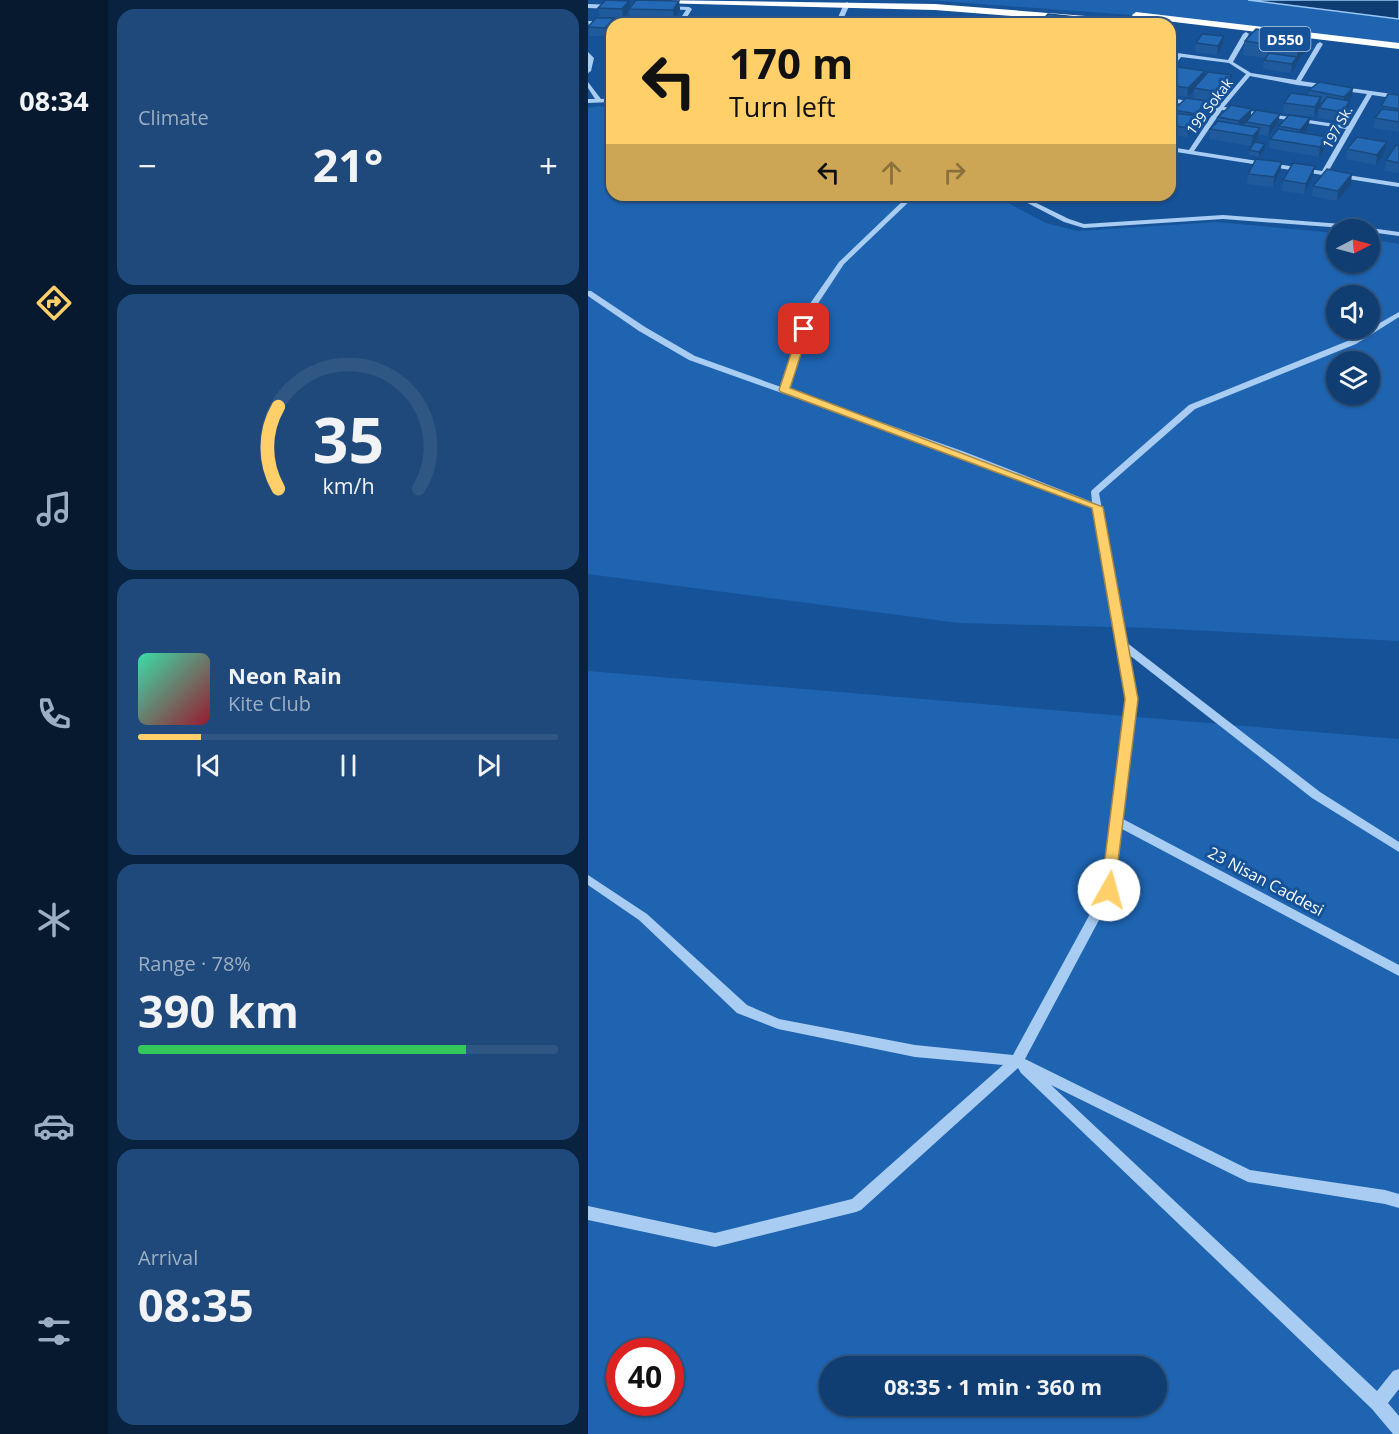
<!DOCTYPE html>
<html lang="en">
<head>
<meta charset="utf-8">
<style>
	body { margin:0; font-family:"Open Sans",sans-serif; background:#1e497a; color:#f1f3f6; height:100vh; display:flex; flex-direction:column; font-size:22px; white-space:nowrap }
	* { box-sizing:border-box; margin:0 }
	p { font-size:20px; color:#9caec4 }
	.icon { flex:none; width:33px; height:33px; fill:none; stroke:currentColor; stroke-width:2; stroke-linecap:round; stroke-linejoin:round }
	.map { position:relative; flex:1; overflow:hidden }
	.panel { display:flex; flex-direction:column; gap:9px; padding:9px; background:#09223f; width:480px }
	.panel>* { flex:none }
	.guide { position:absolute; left:18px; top:18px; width:570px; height:183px; border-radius:18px; box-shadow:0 2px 4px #0004,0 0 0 2px #305784; background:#ffd06a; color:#111; overflow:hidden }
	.needle { width:39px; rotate:84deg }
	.controls { position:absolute; left:738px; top:219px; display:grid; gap:12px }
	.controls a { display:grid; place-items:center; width:54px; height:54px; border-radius:50%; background:#103e72; box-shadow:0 2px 4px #0004,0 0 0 2px #305784; font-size:30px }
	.speed { position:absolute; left:18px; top:1338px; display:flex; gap:12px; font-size:30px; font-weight:700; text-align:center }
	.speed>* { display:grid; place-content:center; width:78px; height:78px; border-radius:50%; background:#103e72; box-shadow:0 2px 4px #0004,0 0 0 2px #305784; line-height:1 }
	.speed .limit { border:9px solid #d22; background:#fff; color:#111 }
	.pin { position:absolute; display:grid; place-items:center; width:51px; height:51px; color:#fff; margin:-26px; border-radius:12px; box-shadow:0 3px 9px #0006 }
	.me { position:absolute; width:66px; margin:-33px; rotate:7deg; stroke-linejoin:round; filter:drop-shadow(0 0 4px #0008) }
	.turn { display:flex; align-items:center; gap:21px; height:126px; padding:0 24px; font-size:27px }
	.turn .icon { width:78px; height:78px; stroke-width:2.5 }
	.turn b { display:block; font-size:42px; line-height:51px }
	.lanes { display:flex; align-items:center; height:57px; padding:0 24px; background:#0003; justify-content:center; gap:30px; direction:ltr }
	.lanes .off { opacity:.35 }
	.big { font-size:45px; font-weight:700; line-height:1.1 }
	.panel .card { flex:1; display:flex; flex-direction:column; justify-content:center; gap:9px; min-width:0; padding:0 21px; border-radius:18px; background:#1e497a }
	.panel .dial { align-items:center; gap:0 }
	.dial svg { height:156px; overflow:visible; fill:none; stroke:#305784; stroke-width:7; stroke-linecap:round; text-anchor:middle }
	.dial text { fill:#f1f3f6; stroke:none }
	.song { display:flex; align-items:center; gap:18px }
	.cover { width:72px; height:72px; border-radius:9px; background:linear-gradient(135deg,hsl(160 70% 55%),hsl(350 70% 35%)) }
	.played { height:6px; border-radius:3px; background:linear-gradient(90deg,#ffd06a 15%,#305784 15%) }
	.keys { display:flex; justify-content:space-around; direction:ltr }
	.heat { display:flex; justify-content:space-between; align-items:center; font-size:33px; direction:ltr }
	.charge { height:9px; border-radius:4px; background:linear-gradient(90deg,#34c759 78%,#305784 0) }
	.trip { position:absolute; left:231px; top:1356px; width:348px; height:60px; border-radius:30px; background:#103e72; box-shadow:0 2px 4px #0004,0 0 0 2px #305784; font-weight:700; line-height:60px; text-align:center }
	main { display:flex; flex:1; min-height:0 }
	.tab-bar { display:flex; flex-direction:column; width:108px; justify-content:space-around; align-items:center; background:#06192e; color:#9caec4 }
	.tab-bar .icon { width:42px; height:42px }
	.tab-bar .active { color:#ffd06a }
	.tab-bar b { font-size:27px; color:#f1f3f6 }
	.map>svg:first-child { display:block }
	.green { fill:#1e64b1; fill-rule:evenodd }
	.water { fill:#0e3d74; stroke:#9bc7f4; stroke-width:1.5 }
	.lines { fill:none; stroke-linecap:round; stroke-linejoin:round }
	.minor { fill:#a9ccf2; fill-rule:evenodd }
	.highway { fill:#fff; fill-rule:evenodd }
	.wall { fill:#1f5a9d; fill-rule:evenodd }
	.shaded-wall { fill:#194a7f }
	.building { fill:#2469b6; stroke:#194a7f; stroke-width:1.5 }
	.route { fill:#ffd06a; stroke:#a68745; stroke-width:1.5 }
	.labels { text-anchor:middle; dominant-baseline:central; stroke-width:6; stroke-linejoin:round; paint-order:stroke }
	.far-street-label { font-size:14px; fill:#fff; stroke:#165298 }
	.shield { fill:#165298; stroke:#b9cbe0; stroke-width:1.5 }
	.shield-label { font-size:15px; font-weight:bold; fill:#fff }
	.street-label { font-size:16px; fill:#fff; stroke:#165298 }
</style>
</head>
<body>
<main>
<nav class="tab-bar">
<b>08:34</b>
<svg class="icon active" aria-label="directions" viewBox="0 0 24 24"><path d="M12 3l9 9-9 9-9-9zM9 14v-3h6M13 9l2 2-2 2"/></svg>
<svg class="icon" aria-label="music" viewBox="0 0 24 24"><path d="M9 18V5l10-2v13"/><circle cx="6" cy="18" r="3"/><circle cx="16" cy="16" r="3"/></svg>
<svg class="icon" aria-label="phone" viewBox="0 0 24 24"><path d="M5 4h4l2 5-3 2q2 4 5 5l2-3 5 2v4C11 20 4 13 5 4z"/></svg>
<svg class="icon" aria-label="climate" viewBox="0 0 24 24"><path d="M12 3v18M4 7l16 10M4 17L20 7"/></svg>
<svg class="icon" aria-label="car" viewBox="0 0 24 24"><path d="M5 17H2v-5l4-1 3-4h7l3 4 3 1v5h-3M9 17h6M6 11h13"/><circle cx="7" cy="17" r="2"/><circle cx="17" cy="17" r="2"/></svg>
<svg class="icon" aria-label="filters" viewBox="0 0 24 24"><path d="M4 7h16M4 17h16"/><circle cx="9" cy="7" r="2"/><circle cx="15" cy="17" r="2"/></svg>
</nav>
<section class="panel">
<div class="card"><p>Climate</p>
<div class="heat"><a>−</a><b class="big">21°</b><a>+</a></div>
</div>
<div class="card dial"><svg viewBox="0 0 100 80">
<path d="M14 69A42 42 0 1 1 86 69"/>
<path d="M14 69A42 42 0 0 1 14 27" stroke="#ffd06a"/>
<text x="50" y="56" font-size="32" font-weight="700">35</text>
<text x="50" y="72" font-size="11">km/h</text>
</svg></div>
<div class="card">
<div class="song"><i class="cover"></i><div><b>Neon Rain</b><p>Kite Club</p></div></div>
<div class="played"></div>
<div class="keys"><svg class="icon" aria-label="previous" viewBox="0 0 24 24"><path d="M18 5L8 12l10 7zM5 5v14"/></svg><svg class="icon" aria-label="pause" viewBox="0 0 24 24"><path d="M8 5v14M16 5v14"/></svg><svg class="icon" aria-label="next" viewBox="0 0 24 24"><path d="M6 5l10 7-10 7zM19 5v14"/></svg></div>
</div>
<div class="card"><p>Range · 78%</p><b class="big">390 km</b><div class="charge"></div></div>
<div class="card"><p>Arrival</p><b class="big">08:35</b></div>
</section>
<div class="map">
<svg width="811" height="1434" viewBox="0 0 811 1434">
	<rect width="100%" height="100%" fill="#165298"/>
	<path class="green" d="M 338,0 L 660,0 L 811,19 L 811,46 L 599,19 Z
		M 10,106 L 24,108 L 24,195 L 405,195 L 458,223 L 490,231 L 629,222 L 748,233 L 748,262 L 782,262 L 782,239 L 811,244 L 811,641 L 564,628 L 371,623 L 0,574 L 0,108 ZM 748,296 L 782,296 L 782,328 L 748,328 ZM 748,362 L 782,362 L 782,394 L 748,394 Z
		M 0,671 L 811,739 L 811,1434 L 0,1434 ZM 32,1352 L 82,1352 L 82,1402 L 32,1402 ZM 242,1366 L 568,1366 L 568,1406 L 242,1406 Z"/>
	<path class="water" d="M 660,0 L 811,0 L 811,19 Z"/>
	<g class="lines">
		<path class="minor" d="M 259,2 L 262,4 L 253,24 L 247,24 L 256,4 Z
			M 0,4 L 27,5 L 30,7 L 27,9 L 0,8 Z
			M 78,6 L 101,7 L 104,9 L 95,24 L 89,24 L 98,10 L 76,9 Z
			M 447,13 L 452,14 L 443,24 L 437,24 Z
			M 0,21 L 35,22 L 38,24 L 0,25 Z
			M 658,32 L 661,34 L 645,62 L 663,73 L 708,80 L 729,44 L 732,42 L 735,44 L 713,81 L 811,95 L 811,99 L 784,95 L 740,172 L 811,183 L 811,187 L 582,151 L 582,147 L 601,150 L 628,109 L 582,102 L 582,98 L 631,106 L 658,74 L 641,63 L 593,57 L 582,71 L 582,65 L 588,56 L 582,56 L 582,52 L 640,60 L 655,34 ZM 662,76 L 709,85 L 779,94 L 760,126 L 636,107 ZM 634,110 L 758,129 L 734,171 L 606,151 Z
			M 0,52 L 6,58 L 3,71 L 0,73 Z
			M 0,82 L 13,99 L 24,98 L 24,102 L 0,103 L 0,99 L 7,99 L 0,88 Z
			M 321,195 L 328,195 L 256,264 L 227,308 L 200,389 L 377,452 L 504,502 L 503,492 L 504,490 L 601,405 L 762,340 L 811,312 L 811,317 L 768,344 L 607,409 L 511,493 L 538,642 L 732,792 L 811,842 L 811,852 L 724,798 L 540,654 L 548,699 L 535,819 L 811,965 L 811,976 L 534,829 L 527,890 L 437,1059 L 662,1170 L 797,1190 L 811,1194 L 811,1208 L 797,1204 L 660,1182 L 463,1085 L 789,1391 L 805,1371 L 811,1369 L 811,1389 L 800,1403 L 811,1416 L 811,1434 L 805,1434 L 784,1409 L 433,1073 L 430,1068 L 273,1210 L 268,1212 L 127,1247 L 0,1220 L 0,1206 L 127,1233 L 264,1199 L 415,1065 L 327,1057 L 190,1029 L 149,1013 L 51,920 L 0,885 L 0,875 L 59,914 L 159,1005 L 191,1019 L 327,1045 L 425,1055 L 515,890 L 538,699 L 505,509 L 371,456 L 101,360 L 51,331 L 0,296 L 0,291 L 3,291 L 57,327 L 107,356 L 193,387 L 219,308 L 251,262 Z
			M 424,195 L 432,195 L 481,219 L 496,224 L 635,215 L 754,224 L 811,232 L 811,236 L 782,232 L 782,230 L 635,219 L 496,228 L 476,222 Z"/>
		<path class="highway" d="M 66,0 L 347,4 L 561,21 L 565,24 L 528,24 L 347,10 L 70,3 Z
			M 548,12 L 811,43 L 811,49 L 545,17 L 544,15 Z"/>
	</g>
	<path class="wall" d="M 91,1 L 92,10 L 86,19 L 51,18 L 52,24 L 24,24 L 24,37 L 23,32 L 19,36 L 1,36 L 0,19 L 1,25 L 26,24 L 31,18 L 12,17 L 10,8 L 42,8 ZM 41,11 L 42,18 L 35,18 Z
		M 657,41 L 719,50 L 708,63 L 708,66 L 703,73 L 675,69 L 676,60 L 677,58 L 655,55 Z
		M 608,43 L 635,45 L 629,55 L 607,52 Z
		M 617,71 L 617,76 L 644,75 L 643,85 L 629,101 L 605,98 L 606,91 L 599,97 L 582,94 L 582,74 Z
		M 721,90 L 764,97 L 761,101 L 760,110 L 752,121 L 730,118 L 731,108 L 735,103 L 732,102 L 732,106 L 726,117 L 695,113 L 696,103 L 721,95 Z
		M 811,95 L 811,132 L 785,128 L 787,118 L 792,111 L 793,106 Z
		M 586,110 L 618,111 L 608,122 L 608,125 L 600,137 L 582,135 L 582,119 L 586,113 Z
		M 630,117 L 663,117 L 690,124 L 680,136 L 671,134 L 670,138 L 663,146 L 621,139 L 622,129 L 630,121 Z
		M 722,118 L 720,128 L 716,133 L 738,147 L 731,157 L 681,148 L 682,139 L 691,129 L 691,126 Z
		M 799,142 L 797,152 L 788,165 L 758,159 L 759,149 Z
		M 677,144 L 677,149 L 671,157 L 661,155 L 661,150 Z
		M 811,146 L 811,173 L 796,171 L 798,160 Z
		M 694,162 L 692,172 L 685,187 L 659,184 L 660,174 Z
		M 725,176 L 716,194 L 694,191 L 695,180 Z
		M 763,184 L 749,201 L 724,196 L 725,186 Z"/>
	<path class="shaded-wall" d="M 41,1 L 42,9 L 41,9 L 41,11 L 35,18 L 34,9 Z
		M 91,1 L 92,10 L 86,19 L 85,10 Z
		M 26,18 L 27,24 L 24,24 L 24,29 L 22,28 L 23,32 L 19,36 L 17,28 Z
		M 51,18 L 52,24 L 46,24 Z
		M 586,27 L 586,36 L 582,42 L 582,35 Z
		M 636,36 L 635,45 L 629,55 L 630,46 Z
		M 721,37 L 719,50 L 708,63 L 710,49 Z
		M 709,57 L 708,66 L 703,73 L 704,64 Z
		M 617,71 L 616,81 L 606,88 L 606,91 L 599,97 L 600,88 Z
		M 644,75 L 643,85 L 629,101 L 630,92 Z
		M 765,88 L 764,97 L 755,106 L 756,97 Z
		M 589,96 L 588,106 L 582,113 L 582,104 Z
		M 733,97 L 732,106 L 726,117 L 727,107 Z
		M 619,101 L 618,111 L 608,122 L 608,125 L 600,137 L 600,128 L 608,117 L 608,114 Z
		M 762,101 L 760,110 L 752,121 L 754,112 Z
		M 664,109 L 662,118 L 650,131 L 651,121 Z
		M 692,114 L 690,124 L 680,136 L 682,126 Z
		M 722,118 L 720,128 L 711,140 L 712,130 Z
		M 672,128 L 670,138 L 663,146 L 665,136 Z
		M 740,137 L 738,147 L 731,157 L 732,147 Z
		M 799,142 L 797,152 L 788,165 L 789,155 Z
		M 677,144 L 677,149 L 671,157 L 671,152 Z
		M 694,162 L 692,172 L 685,187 L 686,177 Z
		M 727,166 L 725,176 L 716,194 L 718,184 Z
		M 764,174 L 763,184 L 749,201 L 750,191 Z"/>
	<path class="building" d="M 18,0 L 41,1 L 34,9 L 10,8 Z
		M 48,0 L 91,1 L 85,10 L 41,9 Z
		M 460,14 L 499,18 L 495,24 L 451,24 Z
		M 8,18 L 26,18 L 17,28 L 0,27 Z
		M 32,18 L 51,18 L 46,24 L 26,24 Z
		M 582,27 L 586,27 L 582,35 Z
		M 668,29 L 721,37 L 710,49 L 657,41 Z
		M 614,34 L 636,36 L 630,46 L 608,43 Z
		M 681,53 L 709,57 L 704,64 L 676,60 Z
		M 590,67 L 617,71 L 600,88 L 582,85 L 582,74 Z
		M 620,72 L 644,75 L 630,92 L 606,88 Z
		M 731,82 L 765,88 L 756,97 L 721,90 Z
		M 703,93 L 733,97 L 727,107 L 696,103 Z
		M 800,94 L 811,95 L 811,109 L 793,106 Z
		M 582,95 L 589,96 L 582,104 Z
		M 739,97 L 762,101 L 754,112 L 731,108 Z
		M 598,98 L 619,101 L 608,114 L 586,110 Z
		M 643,105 L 664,109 L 651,121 L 630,117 Z
		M 794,109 L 811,111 L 811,122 L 787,118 Z
		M 668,110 L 692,114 L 682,126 L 658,122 Z
		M 586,113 L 609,116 L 600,128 L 582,125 L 582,119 Z
		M 701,115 L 722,118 L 712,130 L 691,126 Z
		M 630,121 L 672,128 L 665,136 L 622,129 Z
		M 690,129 L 740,137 L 732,147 L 682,139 Z
		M 769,137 L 799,142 L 789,155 L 759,149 Z
		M 667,142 L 677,144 L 671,152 L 661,150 Z
		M 808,145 L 811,146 L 811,163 L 798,160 Z
		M 668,159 L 694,162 L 686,177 L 660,174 Z
		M 705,163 L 727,166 L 718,184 L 695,180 Z
		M 739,169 L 764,174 L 750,191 L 725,186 Z"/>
	<path class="route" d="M 216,326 L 221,329 L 202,388 L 515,507 L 550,699 L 526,894 L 515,894 L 513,890 L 537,699 L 504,508 L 193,392 L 191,390 L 211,329 Z"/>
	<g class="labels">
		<g class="far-street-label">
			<text transform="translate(621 106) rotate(-53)">199 Sokak</text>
			<text transform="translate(749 127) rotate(-61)">197 Sk.</text>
		</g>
		<rect class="shield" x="671.5" y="27" width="51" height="24" rx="4.5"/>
		<g class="shield-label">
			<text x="697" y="39">D550</text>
		</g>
		<g class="street-label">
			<text transform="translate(678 881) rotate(28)">23 Nisan Caddesi</text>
		</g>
	</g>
</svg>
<div class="controls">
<a><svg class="needle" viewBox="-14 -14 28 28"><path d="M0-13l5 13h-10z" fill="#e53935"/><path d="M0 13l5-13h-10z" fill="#9caec4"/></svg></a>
<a><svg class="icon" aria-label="sound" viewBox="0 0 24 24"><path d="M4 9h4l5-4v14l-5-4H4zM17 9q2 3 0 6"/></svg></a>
<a><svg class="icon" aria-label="layers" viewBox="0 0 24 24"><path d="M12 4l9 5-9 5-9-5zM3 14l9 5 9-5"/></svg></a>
</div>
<div class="speed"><div class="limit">40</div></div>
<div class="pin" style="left:216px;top:329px;background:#d93025"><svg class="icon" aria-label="arrive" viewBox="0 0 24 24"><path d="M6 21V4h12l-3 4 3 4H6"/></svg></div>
<svg class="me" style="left:521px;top:890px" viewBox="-20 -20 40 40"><circle r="19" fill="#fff"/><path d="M0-13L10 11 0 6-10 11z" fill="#ffd06a"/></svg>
<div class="trip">08:35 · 1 min · 360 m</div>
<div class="guide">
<div class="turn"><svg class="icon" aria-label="left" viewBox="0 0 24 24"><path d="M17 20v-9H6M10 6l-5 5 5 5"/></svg><div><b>170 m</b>Turn left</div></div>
<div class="lanes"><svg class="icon" aria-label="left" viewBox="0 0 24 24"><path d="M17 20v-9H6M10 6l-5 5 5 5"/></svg><svg class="icon off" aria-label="ahead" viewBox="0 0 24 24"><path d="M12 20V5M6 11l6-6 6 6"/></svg><svg class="icon off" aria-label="right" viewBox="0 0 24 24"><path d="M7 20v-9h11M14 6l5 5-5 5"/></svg></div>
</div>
</div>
</main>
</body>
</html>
